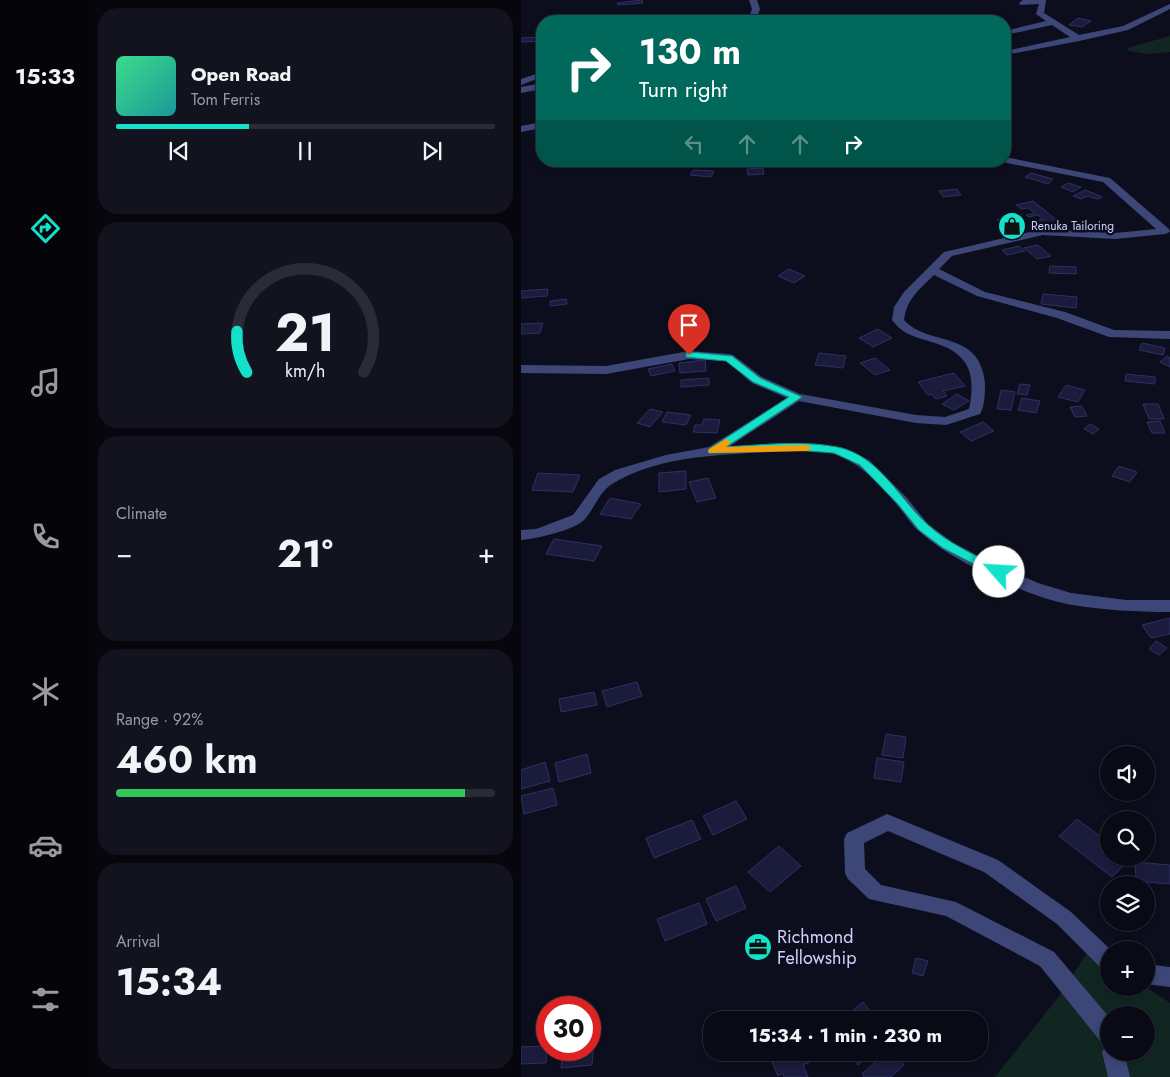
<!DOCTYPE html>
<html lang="en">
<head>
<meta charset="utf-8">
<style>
	body { margin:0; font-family:Jost,sans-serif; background:#13131f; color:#f1f3f6; height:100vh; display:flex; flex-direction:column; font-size:19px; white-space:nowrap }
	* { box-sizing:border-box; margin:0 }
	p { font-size:16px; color:#999aa1 }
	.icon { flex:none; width:28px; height:28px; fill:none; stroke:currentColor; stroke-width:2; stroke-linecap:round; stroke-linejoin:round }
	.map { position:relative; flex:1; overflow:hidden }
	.details { display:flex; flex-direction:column; gap:8px; padding:8px; background:#06060c; width:431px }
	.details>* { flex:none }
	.hud { position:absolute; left:15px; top:15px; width:475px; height:152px; border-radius:20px; box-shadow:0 2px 8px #0003,0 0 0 1px #2a2b35; background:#00695c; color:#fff; overflow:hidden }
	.fabs { position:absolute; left:579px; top:746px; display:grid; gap:10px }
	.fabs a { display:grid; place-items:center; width:55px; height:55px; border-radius:50%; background:#0a0a16; box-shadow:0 2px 8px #0003,0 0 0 1px #2a2b35; font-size:25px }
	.speed { position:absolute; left:15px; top:996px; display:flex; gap:10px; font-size:25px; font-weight:700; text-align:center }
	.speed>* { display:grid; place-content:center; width:65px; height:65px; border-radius:50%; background:#0a0a16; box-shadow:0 2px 8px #0003,0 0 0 1px #2a2b35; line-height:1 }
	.speed .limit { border:8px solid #d22; background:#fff; color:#111 }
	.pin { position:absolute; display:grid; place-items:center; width:42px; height:42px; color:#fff; margin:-51px -21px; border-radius:50% 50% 50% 0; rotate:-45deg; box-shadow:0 0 5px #0007 }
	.pin .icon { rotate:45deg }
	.me { position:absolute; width:55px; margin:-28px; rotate:296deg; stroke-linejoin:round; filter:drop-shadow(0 0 4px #0008) }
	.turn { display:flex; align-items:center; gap:18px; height:105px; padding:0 20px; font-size:22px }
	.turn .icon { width:65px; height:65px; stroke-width:2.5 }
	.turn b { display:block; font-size:35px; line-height:42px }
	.lanes { display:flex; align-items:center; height:48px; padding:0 20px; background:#0003; justify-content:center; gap:25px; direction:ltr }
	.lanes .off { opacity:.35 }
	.big { font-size:38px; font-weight:700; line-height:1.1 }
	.details .card { flex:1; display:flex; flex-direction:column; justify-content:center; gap:8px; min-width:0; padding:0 18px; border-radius:20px; background:#13131f }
	.details .dial { align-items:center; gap:0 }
	.dial svg { height:130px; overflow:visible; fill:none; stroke:#2a2b35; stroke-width:7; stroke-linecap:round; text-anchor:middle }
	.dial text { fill:#f1f3f6; stroke:none }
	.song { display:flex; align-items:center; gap:15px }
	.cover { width:60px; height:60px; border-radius:8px; background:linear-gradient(135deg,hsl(150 70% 55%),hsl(180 70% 35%)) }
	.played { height:5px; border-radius:2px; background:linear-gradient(90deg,#13e1ca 35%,#2a2b35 35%) }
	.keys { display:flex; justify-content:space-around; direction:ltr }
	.heat { display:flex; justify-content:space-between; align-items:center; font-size:28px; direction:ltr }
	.charge { height:8px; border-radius:4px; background:linear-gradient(90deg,#34c759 92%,#2a2b35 0) }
	.trip { position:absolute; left:182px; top:1011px; width:285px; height:50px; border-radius:20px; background:#0a0a16; box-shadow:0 2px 8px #0003,0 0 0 1px #2a2b35; font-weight:700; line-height:50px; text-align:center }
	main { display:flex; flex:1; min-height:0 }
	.tabs { display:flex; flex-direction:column; width:90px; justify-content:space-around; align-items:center; background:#040409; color:#999aa1 }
	.tabs .icon { width:35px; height:35px }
	.tabs .current { color:#13e1ca }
	.tabs b { font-size:22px; color:#f1f3f6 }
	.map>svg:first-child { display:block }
	.green { fill:#112621; fill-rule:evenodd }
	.building { fill:#1b1b3c; stroke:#2f3066 }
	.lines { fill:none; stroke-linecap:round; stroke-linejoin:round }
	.minor { fill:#3c4778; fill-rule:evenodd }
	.route { fill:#13e1ca; stroke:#0c9283 }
	.slow { fill:#f59e0b }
	.labels { text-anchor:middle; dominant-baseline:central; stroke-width:5; stroke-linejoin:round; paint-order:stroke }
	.far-poi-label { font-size:12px; fill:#cdd2fb; stroke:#0d0e1d; text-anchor:start }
	.near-poi-label { font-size:18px; fill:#cdd2fb; stroke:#0d0e1d; text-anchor:start }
</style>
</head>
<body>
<main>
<nav class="tabs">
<b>15:33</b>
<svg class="icon current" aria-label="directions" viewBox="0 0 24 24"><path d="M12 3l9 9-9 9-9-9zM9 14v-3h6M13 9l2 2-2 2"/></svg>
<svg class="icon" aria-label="music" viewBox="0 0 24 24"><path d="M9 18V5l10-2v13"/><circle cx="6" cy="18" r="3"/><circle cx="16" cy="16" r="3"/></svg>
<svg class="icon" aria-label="phone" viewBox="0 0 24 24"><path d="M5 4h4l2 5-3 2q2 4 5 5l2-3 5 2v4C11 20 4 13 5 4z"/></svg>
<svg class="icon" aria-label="climate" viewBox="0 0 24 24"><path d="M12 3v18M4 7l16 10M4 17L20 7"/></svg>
<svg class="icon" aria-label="car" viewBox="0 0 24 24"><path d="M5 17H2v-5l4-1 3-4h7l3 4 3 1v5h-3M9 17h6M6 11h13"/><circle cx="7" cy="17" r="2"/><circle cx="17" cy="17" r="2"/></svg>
<svg class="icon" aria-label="filters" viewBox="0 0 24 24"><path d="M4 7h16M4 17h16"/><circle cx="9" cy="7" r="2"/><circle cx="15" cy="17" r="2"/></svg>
</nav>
<section class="details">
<div class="card">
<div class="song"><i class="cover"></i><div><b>Open Road</b><p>Tom Ferris</p></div></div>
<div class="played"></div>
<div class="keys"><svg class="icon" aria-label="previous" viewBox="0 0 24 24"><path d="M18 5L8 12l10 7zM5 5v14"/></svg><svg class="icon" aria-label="pause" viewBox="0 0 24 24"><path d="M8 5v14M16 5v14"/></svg><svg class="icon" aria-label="next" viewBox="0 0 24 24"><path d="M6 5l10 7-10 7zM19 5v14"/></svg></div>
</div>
<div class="card dial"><svg viewBox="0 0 100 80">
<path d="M14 69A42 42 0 1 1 86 69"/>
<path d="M14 69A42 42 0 0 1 8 44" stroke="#13e1ca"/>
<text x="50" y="56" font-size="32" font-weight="700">21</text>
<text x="50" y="72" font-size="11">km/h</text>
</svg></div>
<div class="card"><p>Climate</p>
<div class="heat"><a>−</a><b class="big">21°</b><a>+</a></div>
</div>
<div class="card"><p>Range · 92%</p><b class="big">460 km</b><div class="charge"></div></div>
<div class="card"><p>Arrival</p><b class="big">15:34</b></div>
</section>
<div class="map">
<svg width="649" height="1077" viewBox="0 0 649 1077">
	<rect width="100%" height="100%" fill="#0d0e1d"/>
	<path class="green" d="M 649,36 L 649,52 L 626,54 L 608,51 L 606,48 Z
		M 573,942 L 587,955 L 588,988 L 625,987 L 649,1003 L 649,1077 L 474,1077 L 539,995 ZM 588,1015 L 625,1015 L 625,1052 L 588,1052 Z"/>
	<path class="building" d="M 121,0 L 122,3 L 97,5 L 96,3 Z
		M 468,16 L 472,19 L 453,21 L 442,20 Z
		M 557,18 L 570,21 L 561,27 L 548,25 Z
		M 21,37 L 21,41 L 0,42 L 0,38 Z
		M 155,161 L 177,161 L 174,167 L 153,165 Z
		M 242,168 L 243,174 L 227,175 L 226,169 Z
		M 172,170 L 193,171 L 190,177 L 169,175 Z
		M 510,173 L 532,179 L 527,184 L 504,177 Z
		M 547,183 L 560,187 L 552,192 L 540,187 Z
		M 436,189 L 440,195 L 422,197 L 418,191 Z
		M 564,190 L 572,193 L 581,197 L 576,199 L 567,196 L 560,199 L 552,196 Z
		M 512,201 L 537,221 L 524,224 L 518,220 L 522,219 L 517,215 L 508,217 L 505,215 L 514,213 L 507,208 L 500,209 L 495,205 Z
		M 493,216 L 503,225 L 486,229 L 483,226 L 488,225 L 484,221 L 479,222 L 476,220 Z
		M 517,245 L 530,256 L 516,259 L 503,248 Z
		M 498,246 L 504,251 L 486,255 L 481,250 Z
		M 529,266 L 555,267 L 555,274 L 528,273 Z
		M 268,269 L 284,276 L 273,283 L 257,276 Z
		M 27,289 L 26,296 L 0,298 L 0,291 Z
		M 522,294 L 556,297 L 555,308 L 520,304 Z
		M 45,299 L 46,304 L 29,306 L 29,301 Z
		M 22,323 L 19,333 L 0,334 L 0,324 Z
		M 357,329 L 371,338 L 352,347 L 338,338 Z
		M 621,343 L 644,348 L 642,355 L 618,350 Z
		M 298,353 L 325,356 L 322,368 L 294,365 Z
		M 646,356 L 649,358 L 649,367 L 639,362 Z
		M 354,358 L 369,370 L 354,375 L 339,363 Z
		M 184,360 L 185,371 L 159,373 L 158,363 Z
		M 151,364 L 154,371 L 130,376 L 127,369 Z
		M 433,373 L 444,386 L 422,391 L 426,396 L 415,399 L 411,394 L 407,395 L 397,382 Z
		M 605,374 L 634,377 L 634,384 L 604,381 Z
		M 188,378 L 188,385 L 160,387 L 160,380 Z
		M 499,384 L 509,385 L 506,395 L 496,394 Z
		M 545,385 L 564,390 L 557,402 L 537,397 Z
		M 480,390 L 494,392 L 490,410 L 476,409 Z
		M 436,394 L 448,401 L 433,410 L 421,404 Z
		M 501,398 L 519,401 L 515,413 L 497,410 Z
		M 622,404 L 637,404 L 643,419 L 628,419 Z
		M 561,406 L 566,416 L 554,417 L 549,407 Z
		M 129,409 L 142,412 L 129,427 L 116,423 Z
		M 146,412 L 170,415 L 165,425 L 141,422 Z
		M 183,419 L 199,420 L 196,433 L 172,432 L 174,425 L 181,425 Z
		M 639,421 L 644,433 L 631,433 L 626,422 Z
		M 462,422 L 473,431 L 450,441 L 439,432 Z
		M 569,424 L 578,429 L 572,434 L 563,429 Z
		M 598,466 L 616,472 L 609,482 L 591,476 Z
		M 165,471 L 165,489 L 138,492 L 138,473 Z
		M 17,473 L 59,475 L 52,492 L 11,490 Z
		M 187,478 L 195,498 L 176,502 L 168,482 Z
		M 89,498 L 120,504 L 110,519 L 79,514 Z
		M 33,539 L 81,546 L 73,561 L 25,554 Z
		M 649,618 L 649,634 L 630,638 L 621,625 Z
		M 635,641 L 646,648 L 638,655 L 628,649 Z
		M 116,682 L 121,696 L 86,707 L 81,691 Z
		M 73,692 L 76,705 L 40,712 L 38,699 Z
		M 365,734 L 385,737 L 382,758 L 361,755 Z
		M 66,754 L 70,773 L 38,782 L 34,763 Z
		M 356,758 L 383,762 L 380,782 L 353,778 Z
		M 24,762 L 29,781 L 0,789 L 0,770 Z
		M 32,788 L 36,805 L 3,814 L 0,796 Z
		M 215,801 L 226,819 L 192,835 L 182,816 Z
		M 556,819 L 588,843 L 588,858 L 609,859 L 591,877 L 538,836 Z
		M 171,820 L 180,839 L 133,858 L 125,838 Z
		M 258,846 L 280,866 L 249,892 L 227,872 Z
		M 614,862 L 649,865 L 649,884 L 615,881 Z
		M 215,886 L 225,908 L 195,921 L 185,899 Z
		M 178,903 L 186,924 L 144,941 L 136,919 Z
		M 395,958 L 407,961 L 402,976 L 391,973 Z
		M 342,1002 L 357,1020 L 319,1020 Z
		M 69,1041 L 73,1041 L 71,1065 L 40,1068 L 42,1050 L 69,1050 Z
		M 26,1046 L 25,1063 L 0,1064 L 0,1047 Z
		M 247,1052 L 311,1052 L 282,1065 L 287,1077 L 263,1077 L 262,1073 L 257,1076 Z
		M 327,1052 L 352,1052 L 337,1065 Z
		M 365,1052 L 372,1052 L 383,1065 L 370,1077 L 343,1077 L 341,1074 Z"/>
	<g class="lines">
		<path class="minor" d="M 228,0 L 236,0 L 239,9 L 235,21 L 227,21 L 231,9 Z
			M 502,0 L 525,0 L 523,13 L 558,35 L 602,26 L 649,4 L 649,9 L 607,30 L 558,41 L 484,55 L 484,51 L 549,37 L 531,25 L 484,35 L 484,31 L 525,21 L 515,14 L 518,4 L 499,5 L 498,3 Z
			M 21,72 L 21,77 L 0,85 L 0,79 Z
			M 21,83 L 21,89 L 0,93 L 0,87 Z
			M 21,122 L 21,128 L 0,132 L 0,126 Z
			M 484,157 L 589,178 L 648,229 L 649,232 L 644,234 L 594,239 L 522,235 L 431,256 L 418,269 L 464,292 L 544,312 L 593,330 L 649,331 L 649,339 L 588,337 L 536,318 L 456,296 L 413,275 C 398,290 386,298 383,320 C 407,347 459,329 464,383 C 464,393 464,406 459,414 L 425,425 L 395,423 L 278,401 L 209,446 L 274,443 L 320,447 L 348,460 L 385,497 L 407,524 L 431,542 L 467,561 L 517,583 L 550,593 L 605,600 L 649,600 L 649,612 C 616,612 584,610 551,605 C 508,598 431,561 399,532 C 390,525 384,514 377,506 C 360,486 339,462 313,454 C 295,449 268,452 249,452 C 197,455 137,456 91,484 C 79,491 73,509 64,519 C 55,530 14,539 0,540 L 0,530 L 15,529 L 52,515 L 78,479 L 94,470 L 145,455 L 188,447 L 266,398 L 231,383 L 205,361 L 168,359 L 85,374 L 0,373 L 0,365 L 85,366 L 168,351 L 208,354 L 212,355 L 241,377 L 279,394 L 395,415 L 424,417 L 448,409 C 455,375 449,354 414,343 C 396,337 383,336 371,320 L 373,307 L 383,292 L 423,252 L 522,229 L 594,233 L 635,229 L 582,182 L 481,162 L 484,161 Z
			M 366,814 L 477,860 L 550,912 L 590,950 L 588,950 L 588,972 L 581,969 L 536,924 L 463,872 L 367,831 L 343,843 L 344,869 L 360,885 L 435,902 L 533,952 L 588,1017 L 588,1052 L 603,1052 L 609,1077 L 587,1077 L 581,1052 L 586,1044 L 580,1042 L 519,966 L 425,916 L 348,899 L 327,879 L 324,873 L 323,839 L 326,833 Z
			M 625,964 L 649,967 L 649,987 L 625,984 Z"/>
	</g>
	<path class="route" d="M 168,352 L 211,356 L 239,378 L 281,397 L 205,447 C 241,445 280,440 316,447 C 358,455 378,499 407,525 C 429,545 457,556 482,570 L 484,572 L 482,575 L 474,575 L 422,548 L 398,530 L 376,503 L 339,465 L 313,453 L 274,450 L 188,453 L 187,451 L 188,449 L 268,397 L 232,382 L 205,361 L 165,357 L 165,353 Z"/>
	<path class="slow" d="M 205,439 L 210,442 L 205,447 L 286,445 L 291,448 L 286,451 L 188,453 L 187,451 L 188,449 Z"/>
	<defs>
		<g id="shop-disc" transform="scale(1.4375)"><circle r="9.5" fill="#13e1ca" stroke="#0d0e1d"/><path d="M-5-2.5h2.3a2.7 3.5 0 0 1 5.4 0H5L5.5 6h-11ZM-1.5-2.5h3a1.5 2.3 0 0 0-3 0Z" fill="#111"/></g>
		<g id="office-disc" transform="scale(1.4375)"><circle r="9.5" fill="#13e1ca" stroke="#0d0e1d"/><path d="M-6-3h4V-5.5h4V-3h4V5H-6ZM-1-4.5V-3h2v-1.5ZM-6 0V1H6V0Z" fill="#111"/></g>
	</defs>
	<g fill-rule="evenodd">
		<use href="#shop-disc" x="491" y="226"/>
		<use href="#office-disc" x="237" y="947"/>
	</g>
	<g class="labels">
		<g class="far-poi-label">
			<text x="510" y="226">Renuka Tailoring</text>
		</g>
		<g class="near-poi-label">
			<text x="256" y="937">Richmond<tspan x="256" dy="21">Fellowship</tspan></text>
		</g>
	</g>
</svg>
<div class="fabs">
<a><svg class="icon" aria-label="sound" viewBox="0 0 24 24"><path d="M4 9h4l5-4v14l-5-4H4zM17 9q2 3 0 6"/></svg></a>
<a><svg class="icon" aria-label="search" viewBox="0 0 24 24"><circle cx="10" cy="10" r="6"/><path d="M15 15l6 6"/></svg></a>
<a><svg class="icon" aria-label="layers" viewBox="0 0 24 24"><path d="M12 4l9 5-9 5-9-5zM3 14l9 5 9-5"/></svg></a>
<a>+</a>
<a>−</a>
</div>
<div class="speed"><div class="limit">30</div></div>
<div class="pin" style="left:168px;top:355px;background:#d93025"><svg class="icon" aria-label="arrive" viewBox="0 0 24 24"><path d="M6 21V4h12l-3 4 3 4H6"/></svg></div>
<svg class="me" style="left:478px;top:572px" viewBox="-20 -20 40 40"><circle r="19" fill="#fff"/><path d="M0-13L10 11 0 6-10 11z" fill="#13e1ca"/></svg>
<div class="trip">15:34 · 1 min · 230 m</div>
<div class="hud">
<div class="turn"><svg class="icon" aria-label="right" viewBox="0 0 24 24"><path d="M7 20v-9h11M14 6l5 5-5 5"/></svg><div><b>130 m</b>Turn right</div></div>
<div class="lanes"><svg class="icon off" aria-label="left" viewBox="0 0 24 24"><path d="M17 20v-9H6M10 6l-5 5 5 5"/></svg><svg class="icon off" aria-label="ahead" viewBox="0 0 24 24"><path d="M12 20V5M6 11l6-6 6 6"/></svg><svg class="icon off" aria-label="ahead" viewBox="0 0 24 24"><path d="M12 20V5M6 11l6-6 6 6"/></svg><svg class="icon" aria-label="right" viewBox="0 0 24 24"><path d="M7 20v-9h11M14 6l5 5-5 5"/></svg></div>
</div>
</div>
</main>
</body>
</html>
